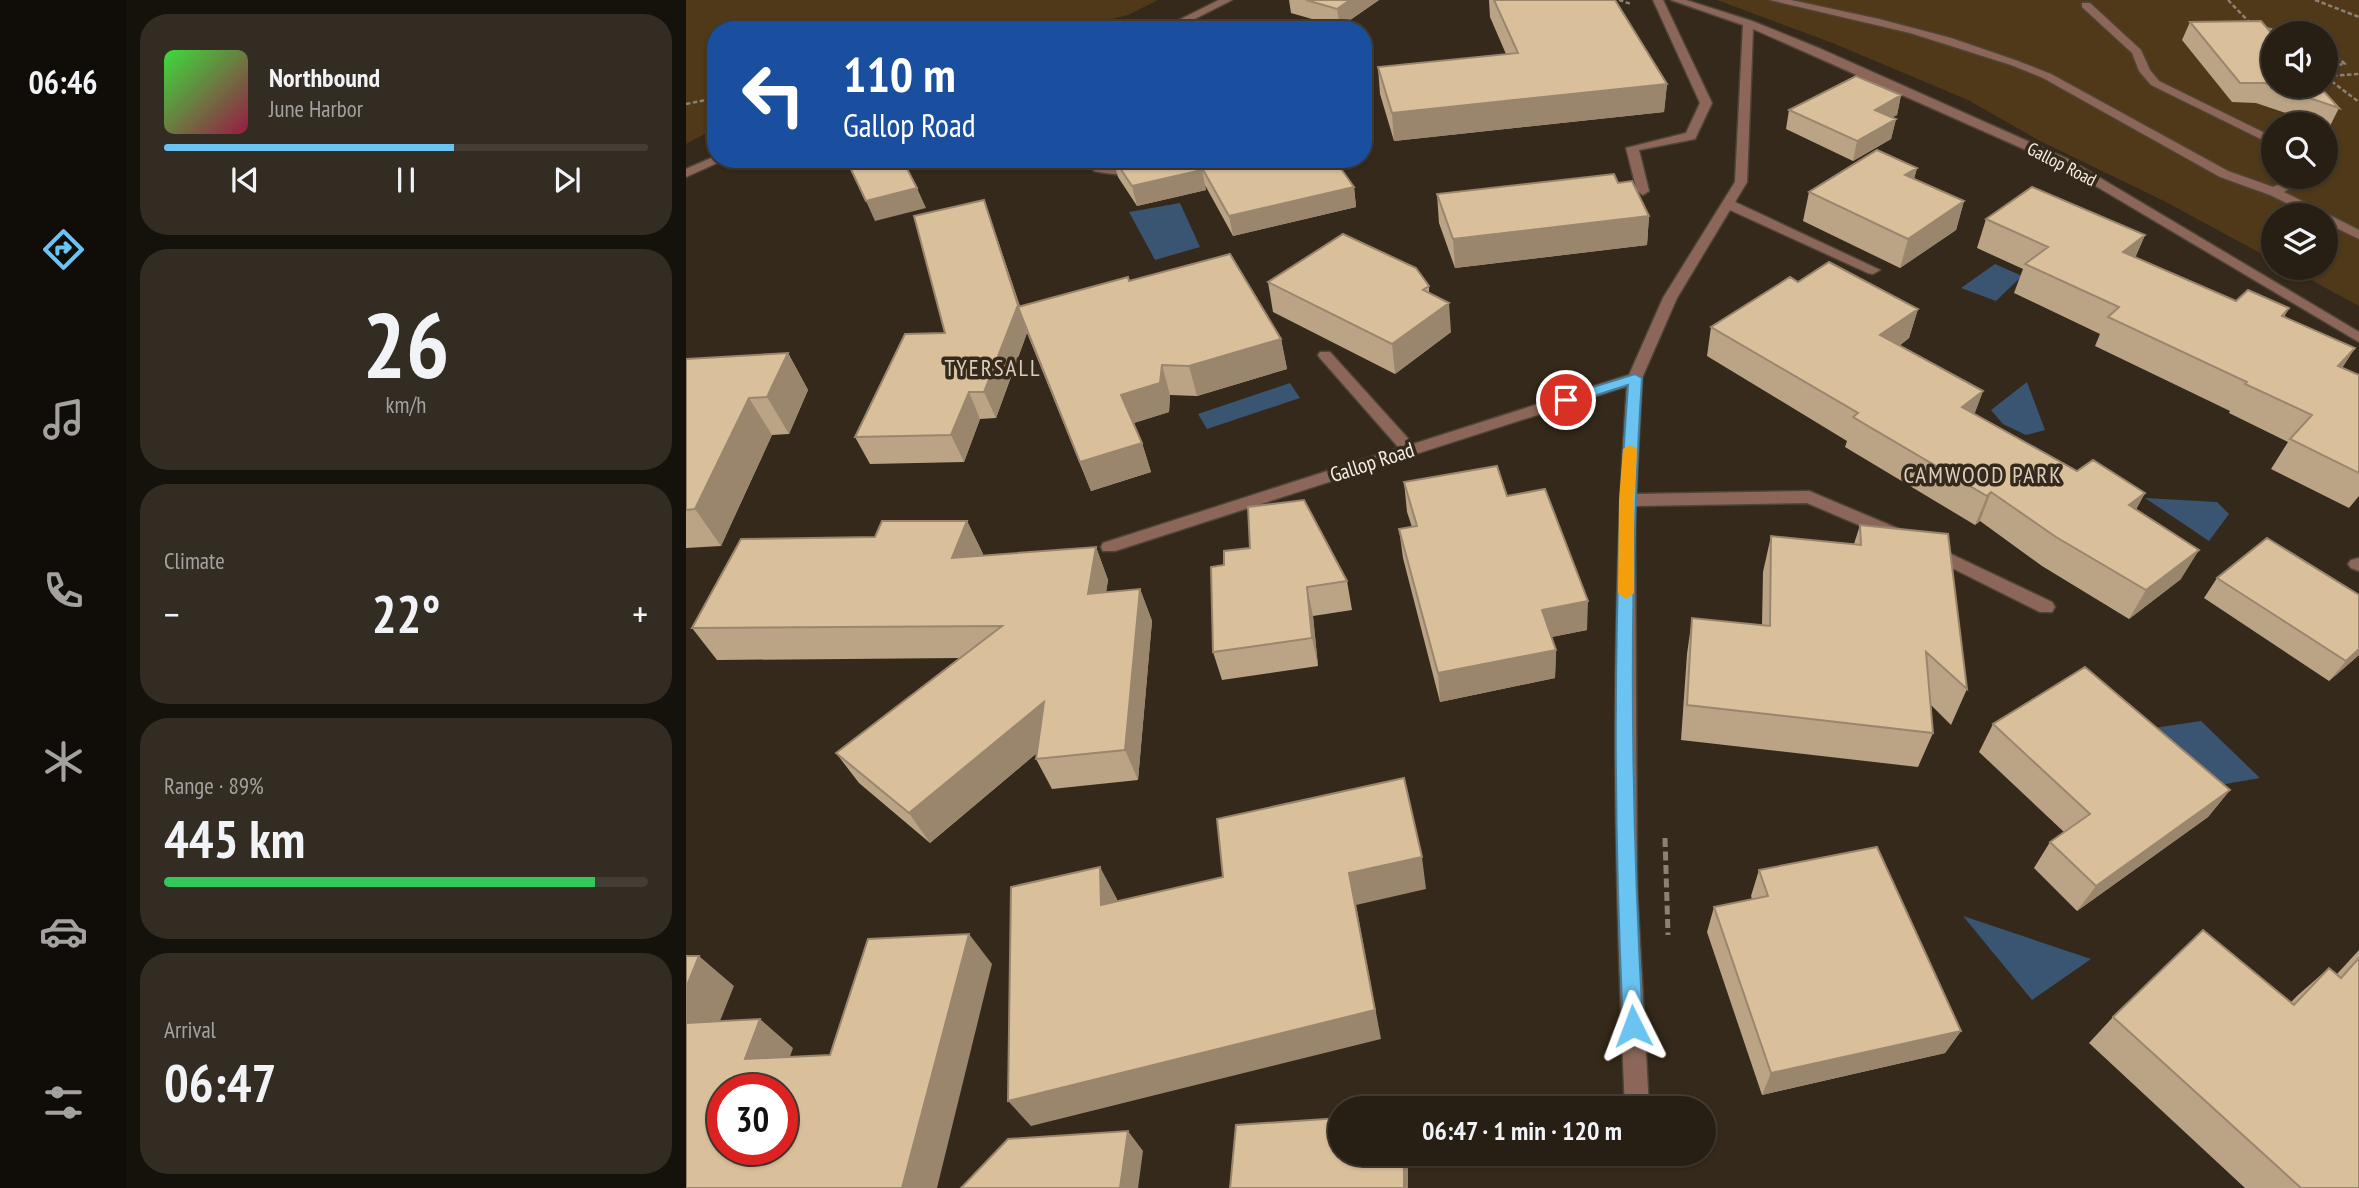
<!DOCTYPE html>
<html lang="en">
<head>
<meta charset="utf-8">
<style>
	body { margin:0; font-family:"PT Sans Narrow",sans-serif; background:#332c22; color:#f1f3f6; height:100vh; display:flex; flex-direction:column; font-size:26px; white-space:nowrap }
	* { box-sizing:border-box; margin:0 }
	p { font-size:23px; color:#a4a2a0 }
	.icon { flex:none; width:38px; height:38px; fill:none; stroke:currentColor; stroke-width:2; stroke-linecap:round; stroke-linejoin:round }
	.map { position:relative; flex:1; overflow:hidden }
	.details { display:flex; flex-direction:column; gap:14px; padding:14px; background:#15110b; width:560px }
	.details>* { flex:none }
	.banner { position:absolute; left:21px; top:21px; width:665px; height:147px; border-radius:28px; box-shadow:0 2px 5px #0004,0 0 0 2px #433d34; background:#1a4fa0; color:#fff; overflow:hidden }
	.controls { position:absolute; left:1575px; top:21px; display:grid; gap:14px }
	.controls a { display:grid; place-items:center; width:77px; height:77px; border-radius:50%; background:#271f14; box-shadow:0 2px 5px #0004,0 0 0 2px #433d34; font-size:35px }
	.speed { position:absolute; left:21px; top:1074px; display:flex; gap:14px; font-size:35px; font-weight:700; text-align:center }
	.speed>* { display:grid; place-content:center; width:91px; height:91px; border-radius:50%; background:#271f14; box-shadow:0 2px 5px #0004,0 0 0 2px #433d34; line-height:1 }
	.speed .limit { border:10px solid #d22; background:#fff; color:#111 }
	.pin { position:absolute; display:grid; place-items:center; width:60px; height:60px; color:#fff; margin:-30px; border:4px solid #fff; border-radius:50%; box-shadow:0 2px 7px #0007 }
	.me { position:absolute; width:77px; margin:-38px; rotate:357deg; stroke-linejoin:round; filter:drop-shadow(0 0 5px #0008) }
	.turn { display:flex; align-items:center; gap:24px; height:147px; padding:0 21px; font-size:32px }
	.turn .icon { width:91px; height:91px; stroke-width:2.5 }
	.turn b { display:block; font-size:49px; line-height:60px }
	.big { font-size:52px; font-weight:600; line-height:1.1 }
	.details .tile { flex:1; display:flex; flex-direction:column; justify-content:center; gap:10px; min-width:0; padding:0 24px; border-radius:28px; background:#332c22 }
	.details .dial { align-items:center; gap:0 }
	.dial b { font-size:91px; line-height:1 }
	.song { display:flex; align-items:center; gap:21px }
	.cover { width:84px; height:84px; border-radius:10px; background:linear-gradient(135deg,hsl(120 70% 55%),hsl(340 70% 35%)) }
	.played { height:7px; border-radius:4px; background:linear-gradient(90deg,#6ac3f1 60%,#433d34 60%) }
	.keys { display:flex; justify-content:space-around; direction:ltr }
	.heat { display:flex; justify-content:space-between; align-items:center; font-size:38px; direction:ltr }
	.charge { height:10px; border-radius:5px; background:linear-gradient(90deg,#34c759 89%,#433d34 0) }
	.trip { position:absolute; left:642px; top:1096px; width:388px; height:70px; border-radius:35px; background:#271f14; box-shadow:0 2px 5px #0004,0 0 0 2px #433d34; font-weight:600; line-height:70px; text-align:center }
	main { display:flex; flex:1; min-height:0 }
	.dock { display:flex; flex-direction:column; width:126px; justify-content:space-around; align-items:center; background:#100c08; color:#a4a2a0 }
	.dock .icon { width:49px; height:49px }
	.dock .on { color:#6ac3f1 }
	.dock b { font-size:32px; color:#f1f3f6 }
	.map>svg:first-child { display:block }
	.green { fill:#503919; fill-rule:evenodd }
	.water { fill:#3a5572 }
	.lines { fill:none; stroke-linecap:round; stroke-linejoin:round }
	.minor-casing { stroke:#4f4536; stroke-width:3 }
	.path-far1 { stroke:#8b8175; stroke-width:2.5; stroke-dasharray:4.5 2.5; stroke-linecap:butt }
	.path { stroke:#8b8175; stroke-width:5; stroke-dasharray:9 4.5; stroke-linecap:butt }
	.minor { fill:#8c6759; fill-rule:evenodd }
	.wall { fill:#bba485 }
	.shaded-wall { fill:#99866c }
	.building { fill:#dabf9b; stroke:#99866c; stroke-width:2; fill-rule:evenodd }
	.route { fill:#6ac3f1; stroke:#457f9d; stroke-width:2 }
	.slow { fill:#f59e0b }
	.labels { text-anchor:middle; dominant-baseline:central; stroke-width:7; stroke-linejoin:round; paint-order:stroke }
	.far-street-label { font-size:18px; fill:#f5eee5; stroke:#34291a }
	.street-label { font-size:21px; fill:#f5eee5; stroke:#34291a }
	.neighbourhood-label { font-size:23px; letter-spacing:2px; fill:#dbcdbb; stroke:#34291a }
</style>
</head>
<body>
<main>
<nav class="dock">
<b>06:46</b>
<svg class="icon on" aria-label="directions" viewBox="0 0 24 24"><path d="M12 3l9 9-9 9-9-9zM9 14v-3h6M13 9l2 2-2 2"/></svg>
<svg class="icon" aria-label="music" viewBox="0 0 24 24"><path d="M9 18V5l10-2v13"/><circle cx="6" cy="18" r="3"/><circle cx="16" cy="16" r="3"/></svg>
<svg class="icon" aria-label="phone" viewBox="0 0 24 24"><path d="M5 4h4l2 5-3 2q2 4 5 5l2-3 5 2v4C11 20 4 13 5 4z"/></svg>
<svg class="icon" aria-label="climate" viewBox="0 0 24 24"><path d="M12 3v18M4 7l16 10M4 17L20 7"/></svg>
<svg class="icon" aria-label="car" viewBox="0 0 24 24"><path d="M5 17H2v-5l4-1 3-4h7l3 4 3 1v5h-3M9 17h6M6 11h13"/><circle cx="7" cy="17" r="2"/><circle cx="17" cy="17" r="2"/></svg>
<svg class="icon" aria-label="filters" viewBox="0 0 24 24"><path d="M4 7h16M4 17h16"/><circle cx="9" cy="7" r="2"/><circle cx="15" cy="17" r="2"/></svg>
</nav>
<section class="details">
<div class="tile">
<div class="song"><i class="cover"></i><div><b>Northbound</b><p>June Harbor</p></div></div>
<div class="played"></div>
<div class="keys"><svg class="icon" aria-label="previous" viewBox="0 0 24 24"><path d="M18 5L8 12l10 7zM5 5v14"/></svg><svg class="icon" aria-label="pause" viewBox="0 0 24 24"><path d="M8 5v14M16 5v14"/></svg><svg class="icon" aria-label="next" viewBox="0 0 24 24"><path d="M6 5l10 7-10 7zM19 5v14"/></svg></div>
</div>
<div class="tile dial"><b>26</b><p>km/h</p></div>
<div class="tile"><p>Climate</p>
<div class="heat"><a>−</a><b class="big">22°</b><a>+</a></div>
</div>
<div class="tile"><p>Range · 89%</p><b class="big">445 km</b><div class="charge"></div></div>
<div class="tile"><p>Arrival</p><b class="big">06:47</b></div>
</section>
<div class="map">
<svg width="1673" height="1188" viewBox="0 0 1673 1188">
	<rect width="100%" height="100%" fill="#34291a"/>
	<path class="green" d="M 0,0 L 472,0 L 442,15 L 381,30 L 30,30 L 30,128 L 0,144 Z
		M 1031,0 L 1673,0 L 1673,306 L 1603,268 L 1640,268 L 1640,215 L 1587,215 L 1587,260 L 1478,201 L 1354,141 L 1282,100 L 1149,44 ZM 1587,33 L 1640,33 L 1640,86 L 1587,86 ZM 1587,124 L 1640,124 L 1640,177 L 1587,177 Z"/>
	<path class="water" d="M 494,203 L 514,247 L 469,260 L 443,212 Z
		M 1309,264 L 1336,276 L 1310,301 L 1275,288 Z
		M 1341,382 L 1359,430 L 1340,435 L 1317,424 L 1305,410 Z
		M 604,383 L 614,398 L 521,429 L 512,414 Z
		M 1459,498 L 1531,502 L 1543,514 L 1523,541 Z
		M 1515,721 L 1574,778 L 1516,788 L 1454,730 Z
		M 1277,916 L 1405,959 L 1346,1000 Z"/>
	<g class="lines">
		<g class="minor-casing">
			<path id="minor" d="M 533,0 L 546,0 L 487,30 L 473,30 Z
				M 967,0 L 977,0 L 1026,103 L 1009,139 L 953,150 L 963,191 L 957,195 L 951,191 L 940,148 L 1000,133 L 1014,103 Z
				M 985,0 L 1000,0 L 1066,21 L 1135,49 L 1384,160 L 1673,332 L 1673,342 L 1376,166 L 1067,29 L 1061,182 L 1049,202 L 1194,270 L 1187,274 L 1182,273 L 1044,210 L 991,298 L 956,378 L 950,494 L 1123,491 L 1225,534 L 1227,538 L 1219,544 L 1213,542 L 1121,503 L 949,506 L 951,889 L 963,1108 L 939,1108 C 928,867 924,626 941,386 L 429,551 L 417,551 L 415,547 L 417,543 L 713,448 L 634,358 L 632,355 L 634,352 L 644,352 L 727,444 L 943,375 L 977,298 L 1049,182 L 1057,25 Z
				M 1084,0 L 1105,0 L 1193,19 L 1265,38 L 1332,61 L 1365,74 L 1542,171 L 1587,187 L 1608,177 L 1623,177 L 1598,192 L 1673,230 L 1673,239 L 1640,223 L 1640,215 L 1625,215 L 1584,195 L 1534,177 L 1357,78 L 1325,65 L 1224,33 Z
				M 1396,3 L 1404,3 L 1455,50 L 1464,70 L 1473,81 L 1587,137 L 1587,145 L 1465,85 L 1453,71 L 1446,53 L 1396,7 Z
				M 30,156 L 30,159 L 40,159 L 0,177 L 0,169 Z
				M 400,159 L 412,159 L 416,165 C 428,167 452,163 460,168 C 446,178 424,174 408,171 Z
				M 1244,544 L 1366,602 L 1369,607 L 1366,612 L 1354,612 L 1238,554 L 1236,550 Z
				M 1673,558 L 1673,571 L 1665,568 L 1662,564 L 1665,560 Z"/>
		</g>
		<path class="path-far1" d="M 933,0 L 945,4
			M 1542,0 L 1566,25
			M 1629,0 L 1673,17
			M 1575,27 L 1602,33
			M 1640,47 L 1659,64 L 1650,65 L 1640,61
			M 1640,76 L 1673,74
			M 1640,77 L 1673,102
			M 0,104 L 30,98
			M 65,167 L 87,159"/>
		<path class="path" d="M 979,838 L 982,935"/>
		<use href="#minor" class="minor"/>
	</g>
	<path class="wall" d="M 603,0 L 693,0 L 654,27 L 605,13 Z
		M 803,0 L 929,0 L 981,84 L 978,112 L 708,141 L 694,94 L 692,67 L 820,54 L 804,17 Z
		M 1504,22 L 1653,108 L 1643,128 L 1640,127 L 1640,124 L 1633,124 L 1570,103 L 1546,102 L 1496,40 Z
		M 1215,95 L 1211,115 L 1206,117 L 1210,119 L 1205,139 L 1167,161 L 1100,129 L 1103,110 Z
		M 420,159 L 648,159 L 668,187 L 670,207 L 547,236 L 519,185 L 520,190 L 451,206 L 432,177 L 428,163 L 423,163 Z
		M 1231,168 L 1228,179 L 1278,201 L 1270,230 L 1214,268 L 1117,221 L 1123,192 Z
		M 932,183 L 963,216 L 961,245 L 769,268 L 753,223 L 751,194 Z
		M 1300,219 L 1459,235 L 1449,258 L 1550,301 L 1603,308 L 1598,317 L 1669,348 L 1656,368 L 1673,375 L 1673,496 L 1663,508 L 1585,469 L 1602,442 L 1543,413 L 1544,411 L 1409,346 L 1414,334 L 1328,293 L 1337,269 L 1291,248 Z
		M 307,226 L 334,306 L 443,281 L 595,339 L 601,369 L 511,396 L 484,395 L 483,412 L 448,423 L 456,443 L 465,472 L 405,491 L 341,333 L 310,418 L 294,419 L 278,462 L 184,464 L 169,437 L 259,333 Z
		M 582,282 L 743,286 L 743,293 L 765,332 L 709,374 L 587,312 Z
		M 1112,282 L 1232,309 L 1223,338 L 1213,346 L 1297,391 L 1288,414 L 1391,471 L 1459,493 L 1450,509 L 1495,579 L 1443,619 L 1356,566 L 1294,521 L 1289,525 L 1159,447 L 1161,441 L 1021,356 L 1025,327 Z
		M 102,353 L 122,390 L 103,434 L 86,435 L 35,546 L 0,548 L 0,359 Z
		M 718,482 L 821,496 L 901,630 L 865,637 L 870,650 L 869,678 L 754,702 L 717,558 L 713,529 L 726,527 L 721,512 Z
		M 281,521 L 297,554 L 296,556 L 410,547 L 422,580 L 420,592 L 454,589 L 466,621 L 452,780 L 366,789 L 350,759 L 351,753 L 244,843 L 173,783 L 150,753 L 273,658 L 31,660 L 6,628 Z
		M 1174,525 L 1281,689 L 1265,725 L 1245,705 L 1247,733 L 1232,767 L 995,740 L 1001,654 L 1006,618 L 1076,625 L 1077,572 L 1085,536 L 1168,544 Z
		M 525,567 L 661,581 L 666,610 L 627,616 L 632,666 L 536,680 L 527,652 Z
		M 1531,578 L 1673,595 L 1673,655 L 1643,681 L 1518,598 Z
		M 1307,724 L 1544,790 L 1522,817 L 1391,911 L 1348,868 L 1364,842 L 1378,832 L 1293,752 Z
		M 1073,870 L 1275,1031 L 1259,1053 L 1076,1095 L 1021,932 L 1028,907 L 1066,899 L 1065,896 Z
		M 1673,950 L 1673,1188 L 1559,1188 L 1403,1043 L 1427,1017 L 1605,1002 L 1612,995 L 1643,968 L 1651,974 Z"/>
	<path class="shaded-wall" d="M 664,0 L 693,0 L 654,27 L 651,9 Z
		M 981,84 L 978,112 L 708,141 L 706,113 Z
		M 1215,95 L 1211,115 L 1185,129 L 1189,110 Z
		M 1210,119 L 1205,139 L 1167,161 L 1171,141 Z
		M 1231,168 L 1223,196 L 1219,175 Z
		M 516,170 L 520,190 L 451,206 L 446,186 Z
		M 668,187 L 670,207 L 547,236 L 543,216 Z
		M 231,188 L 240,208 L 189,221 L 180,201 Z
		M 298,200 L 307,226 L 342,331 L 332,307 Z
		M 1278,201 L 1270,230 L 1214,268 L 1222,239 Z
		M 963,216 L 961,245 L 769,268 L 767,239 Z
		M 1459,235 L 1446,264 L 1437,252 Z
		M 763,303 L 765,332 L 709,374 L 706,344 Z
		M 332,307 L 341,333 L 310,418 L 298,392 Z
		M 1232,309 L 1223,338 L 1186,365 L 1194,335 Z
		M 595,339 L 601,369 L 511,396 L 503,366 Z
		M 1669,348 L 1650,377 L 1652,366 Z
		M 102,353 L 122,390 L 103,434 L 81,397 Z
		M 476,365 L 484,395 L 483,412 L 444,424 L 435,395 Z
		M 1297,391 L 1286,421 L 1276,407 Z
		M 283,392 L 294,419 L 278,462 L 265,435 Z
		M 63,398 L 86,435 L 35,546 L 9,509 Z
		M 456,443 L 465,472 L 405,491 L 394,462 Z
		M 1305,492 L 1294,521 L 1289,525 L 1301,496 Z
		M 1459,493 L 1443,523 L 1443,505 Z
		M 281,521 L 297,554 L 283,591 L 266,558 Z
		M 410,547 L 422,580 L 415,626 L 402,594 Z
		M 1513,550 L 1495,579 L 1443,619 L 1460,590 Z
		M 621,587 L 627,616 L 632,666 L 626,638 Z
		M 454,589 L 466,621 L 452,780 L 439,750 Z
		M 902,601 L 901,630 L 856,639 L 856,610 Z
		M 1673,649 L 1673,655 L 1643,681 L 1660,661 Z
		M 870,650 L 869,678 L 754,702 L 752,673 Z
		M 358,702 L 373,734 L 244,843 L 223,813 Z
		M 1544,790 L 1522,817 L 1391,911 L 1410,886 Z
		M 736,857 L 740,889 L 670,905 L 695,1039 L 345,1126 L 322,1101 L 663,873 Z
		M 414,867 L 431,899 L 432,936 L 415,905 Z
		M 283,934 L 306,964 L 251,1188 L 216,1188 Z
		M 13,956 L 48,986 L 22,1051 L 0,1035 L 0,988 Z
		M 74,1019 L 107,1048 L 94,1085 L 59,1059 Z
		M 1275,1031 L 1259,1053 L 1076,1095 L 1085,1073 Z
		M 442,1131 L 457,1151 L 452,1188 L 434,1188 Z
		M 718,1153 L 722,1153 L 722,1188 L 718,1188 Z"/>
	<path class="building" d="M 620,0 L 664,0 L 651,9 Z
		M 808,0 L 929,0 L 981,84 L 706,113 L 692,67 L 832,53 Z
		M 1575,21 L 1587,35 L 1587,86 L 1633,86 L 1653,108 L 1579,83 L 1554,83 L 1504,22 Z
		M 1170,76 L 1215,95 L 1189,110 L 1210,119 L 1171,141 L 1103,110 Z
		M 1191,150 L 1231,168 L 1219,175 L 1278,201 L 1222,239 L 1123,192 Z
		M 160,159 L 216,159 L 231,188 L 180,201 Z
		M 428,159 L 508,159 L 516,170 L 446,186 Z
		M 511,159 L 648,159 L 668,187 L 543,216 Z
		M 928,174 L 932,183 L 946,181 L 963,216 L 767,239 L 751,194 Z
		M 1346,187 L 1459,235 L 1437,252 L 1550,301 L 1562,290 L 1603,308 L 1596,316 L 1669,348 L 1652,366 L 1673,375 L 1673,473 L 1604,439 L 1626,415 L 1559,384 L 1561,382 L 1422,317 L 1433,307 L 1339,264 L 1362,247 L 1300,219 Z
		M 298,200 L 332,305 L 298,392 L 283,392 L 265,435 L 169,437 L 219,334 L 259,333 L 228,216 Z
		M 657,234 L 730,268 L 743,286 L 737,290 L 763,303 L 706,344 L 582,282 Z
		M 544,254 L 595,339 L 503,366 L 476,365 L 474,383 L 435,395 L 456,443 L 394,462 L 332,307 L 442,277 L 443,281 Z
		M 1143,262 L 1232,309 L 1194,335 L 1297,391 L 1276,407 L 1391,471 L 1407,460 L 1459,493 L 1443,505 L 1513,550 L 1460,590 L 1370,537 L 1305,492 L 1301,496 L 1167,417 L 1172,413 L 1025,327 L 1104,277 L 1112,282 Z
		M 102,353 L 81,397 L 63,398 L 9,509 L 0,510 L 0,359 Z
		M 811,466 L 821,496 L 859,489 L 902,601 L 856,610 L 870,650 L 752,673 L 713,529 L 731,526 L 718,482 Z
		M 618,500 L 661,581 L 621,587 L 626,638 L 527,652 L 525,567 L 538,565 L 538,551 L 564,548 L 562,507 Z
		M 196,521 L 281,521 L 266,558 L 410,547 L 402,594 L 454,589 L 439,750 L 350,759 L 358,702 L 223,813 L 150,753 L 316,626 L 6,628 L 55,539 L 189,537 Z
		M 1174,525 L 1262,534 L 1281,689 L 1240,652 L 1247,733 L 1001,705 L 1006,618 L 1084,626 L 1085,536 L 1175,545 Z
		M 1581,538 L 1673,595 L 1673,649 L 1660,661 L 1531,578 Z
		M 1399,667 L 1544,790 L 1410,886 L 1364,842 L 1404,814 L 1307,724 Z
		M 718,778 L 736,857 L 663,873 L 689,1010 L 322,1101 L 325,887 L 414,867 L 415,905 L 537,877 L 531,819 Z
		M 1191,847 L 1275,1031 L 1085,1073 L 1028,907 L 1082,896 L 1073,870 Z
		M 1517,930 L 1608,1005 L 1643,968 L 1655,978 L 1673,958 L 1673,1188 L 1615,1188 L 1427,1017 Z
		M 283,934 L 216,1188 L 0,1188 L 0,1023 L 74,1019 L 59,1059 L 144,1055 L 182,939 ZM 37,1090 L 96,1090 L 96,1150 L 37,1150 Z
		M 0,956 L 13,956 L 0,988 Z
		M 654,1118 L 654,1153 L 718,1153 L 718,1188 L 544,1188 L 550,1125 Z
		M 442,1131 L 434,1188 L 275,1188 L 322,1139 Z"/>
	<path class="route" d="M 949,374 L 956,378 C 942,593 945,810 957,1026 L 954,1033 L 947,1036 L 940,1033 L 937,1026 C 927,813 926,597 942,385 L 880,405 L 873,400 L 875,397 Z"/>
	<path class="slow" d="M 944,445 L 951,449 L 948,500 L 948,593 L 940,599 L 932,593 L 933,500 L 937,449 Z"/>
	<g class="labels">
		<g class="far-street-label">
			<text transform="translate(1376 164) rotate(27)">Gallop Road</text>
		</g>
		<g class="street-label">
			<text transform="translate(686 462) rotate(-18)">Gallop Road</text>
		</g>
		<g class="neighbourhood-label">
			<text x="307" y="367">TYERSALL</text>
			<text x="1297" y="474">CAMWOOD PARK</text>
		</g>
	</g>
</svg>
<div class="controls">
<a><svg class="icon" aria-label="sound" viewBox="0 0 24 24"><path d="M4 9h4l5-4v14l-5-4H4zM17 9q2 3 0 6"/></svg></a>
<a><svg class="icon" aria-label="search" viewBox="0 0 24 24"><circle cx="10" cy="10" r="6"/><path d="M15 15l6 6"/></svg></a>
<a><svg class="icon" aria-label="layers" viewBox="0 0 24 24"><path d="M12 4l9 5-9 5-9-5zM3 14l9 5 9-5"/></svg></a>
</div>
<div class="speed"><div class="limit">30</div></div>
<div class="pin" style="left:880px;top:400px;background:#d93025"><svg class="icon" aria-label="arrive" viewBox="0 0 24 24"><path d="M6 21V4h12l-3 4 3 4H6"/></svg></div>
<svg class="me" style="left:947px;top:1026px" viewBox="-20 -20 40 40"><path d="M0-17L14 15 0 8-14 15z" fill="#6ac3f1" stroke="#fff" stroke-width="4"/></svg>
<div class="trip">06:47 · 1 min · 120 m</div>
<div class="banner">
<div class="turn"><svg class="icon" aria-label="left" viewBox="0 0 24 24"><path d="M17 20v-9H6M10 6l-5 5 5 5"/></svg><div><b>110 m</b>Gallop Road</div></div>
</div>
</div>
</main>
</body>
</html>
